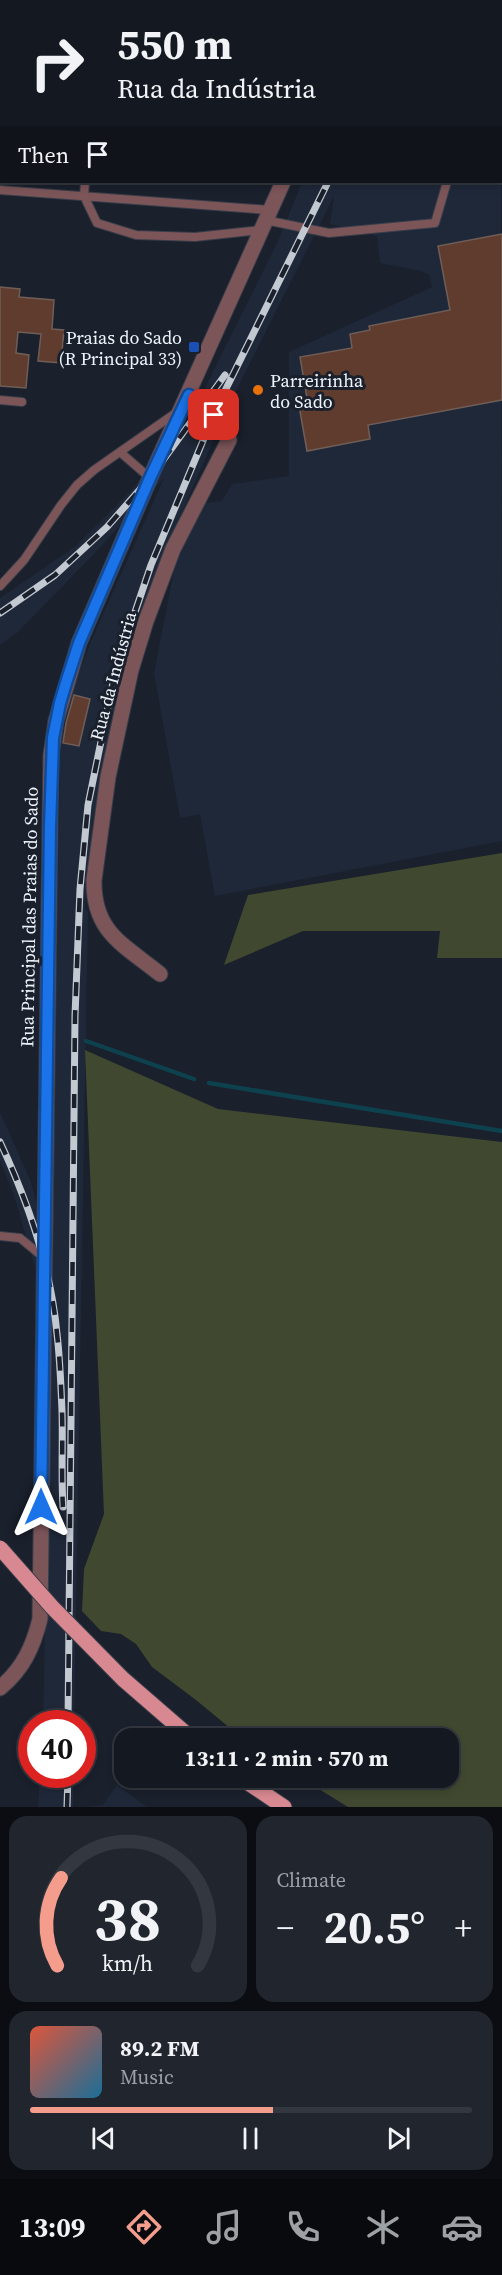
<!DOCTYPE html>
<html lang="en">
<head>
<meta charset="utf-8">
<style>
	body { margin:0; font-family:"Source Serif 4",serif; background:#21252e; color:#f1f3f6; height:100vh; display:flex; flex-direction:column; font-size:22px; white-space:nowrap }
	* { box-sizing:border-box; margin:0 }
	p { font-size:20px; color:#9da0a5 }
	.icon { flex:none; width:33px; height:33px; fill:none; stroke:currentColor; stroke-width:2; stroke-linecap:round; stroke-linejoin:round }
	.map { position:relative; height:1807px; overflow:hidden }
	.sheet { display:flex; flex-direction:column; gap:9px; padding:9px; background:#0b0d12; flex:1 }
	.sheet>* { flex:none }
	.banner { position:absolute; left:0px; top:0px; width:502px; height:183px; box-shadow:0 3px 9px #0003,0 0 0 2px #33373f; background:#141821; color:#f1f3f6; overflow:hidden }
	.speed { position:absolute; left:18px; top:1710px; display:flex; gap:12px; font-size:30px; font-weight:700; text-align:center }
	.speed>* { display:grid; place-content:center; width:78px; height:78px; border-radius:50%; background:#141821; box-shadow:0 3px 9px #0003,0 0 0 2px #33373f; line-height:1 }
	.speed .limit { border:9px solid #d22; background:#fff; color:#111 }
	.pin { position:absolute; display:grid; place-items:center; width:51px; height:51px; color:#fff; margin:-26px; border-radius:12px; box-shadow:0 3px 9px #0006 }
	.me { position:absolute; width:66px; margin:-33px; rotate:0deg; stroke-linejoin:round; filter:drop-shadow(0 0 4px #0008) }
	.turn { display:flex; align-items:center; gap:21px; height:126px; padding:0 18px; font-size:27px }
	.turn .icon { width:78px; height:78px; stroke-width:2.5 }
	.turn b { display:block; font-size:42px; line-height:51px }
	.then { display:flex; align-items:center; height:57px; padding:0 18px; background:#0003; gap:12px; font-size:22px }
	.big { font-size:45px; font-weight:700; line-height:1.1 }
	.sheet .card { flex:1; display:flex; flex-direction:column; justify-content:center; gap:9px; min-width:0; padding:0 21px; border-radius:18px; background:#21252e }
	.sheet .dial { align-items:center; gap:0 }
	.dial svg { height:156px; overflow:visible; fill:none; stroke:#33373f; stroke-width:7; stroke-linecap:round; text-anchor:middle }
	.dial text { fill:#f1f3f6; stroke:none }
	.song { display:flex; align-items:center; gap:18px }
	.cover { width:72px; height:72px; border-radius:9px; background:linear-gradient(135deg,hsl(10 70% 55%),hsl(200 70% 35%)) }
	.played { height:6px; border-radius:3px; background:linear-gradient(90deg,#f49d8c 55%,#33373f 55%) }
	.keys { display:flex; justify-content:space-around; direction:ltr }
	.heat { display:flex; justify-content:space-between; align-items:center; font-size:33px; direction:ltr }
	.sheet .tiles { flex:1; display:grid; gap:9px; grid-template-columns:1fr 1fr }
	.card:last-child { grid-column:span 2 }
	.trip { position:absolute; left:114px; top:1728px; width:345px; height:60px; border-radius:18px; background:#141821; box-shadow:0 3px 9px #0003,0 0 0 2px #33373f; font-weight:700; line-height:60px; text-align:center }
	.dock { display:flex; height:96px; justify-content:space-around; align-items:center; background:#080a0d; color:#9da0a5 }
	.dock .icon { width:42px; height:42px }
	.dock .active { color:#f49d8c }
	.dock b { font-size:27px; color:#f1f3f6 }
	.map>svg:first-child { display:block }
	.built { fill:#1f2839 }
	.green { fill:#40492f }
	.lines { fill:none; stroke-linecap:round; stroke-linejoin:round }
	.stream { stroke:#0e414e; stroke-width:4.5 }
	.building { fill:#603c2e; stroke:#6f5e57; stroke-width:1.5 }
	.service-casing { stroke:#383e49; stroke-width:10 }
	.minor-casing { stroke:#383e49; stroke-width:17 }
	.tertiary-casing { stroke:#383e49; stroke-width:17 }
	.primary-casing { stroke:#383e49; stroke-width:17 }
	.service { stroke:#7c5559; stroke-width:8 }
	.minor { stroke:#7c5559; stroke-width:15 }
	.tertiary { stroke:#7c5559; stroke-width:15 }
	.primary { stroke:#d88891; stroke-width:15 }
	.rail-casing { stroke:#c3c9d1; stroke-width:7 }
	.rail { stroke:#1a202c; stroke-width:4.5; stroke-dasharray:14; stroke-linecap:butt }
	.primary-bridge-casing { stroke:#383e49; stroke-width:17; stroke-linecap:butt }
	.primary-bridge { stroke:#d88891; stroke-width:15 }
	.route-casing { stroke:#114b97; stroke-width:15 }
	.route { stroke:#1a73e8; stroke-width:10 }
	.transit-dot { fill:#1a4fb4; stroke:#1a202c; stroke-width:2 }
	.food-dot { fill:#e8710a; stroke:#1a202c; stroke-width:2 }
	.labels { text-anchor:middle; dominant-baseline:central; stroke-width:6; stroke-linejoin:round; paint-order:stroke }
	.poi-label { font-size:18px; fill:#eff4fc; stroke:#1a202c; text-anchor:end }
	.street-label { font-size:18px; fill:#eff4fc; stroke:#1a202c }
</style>
</head>
<body>
<div class="map">
<svg width="502" height="1807" viewBox="0 0 502 1807">
	<rect width="100%" height="100%" fill="#1a202c"/>
	<path class="built" d="M 501,124 L 502,841 L 215,896 L 200,814 L 180,818 L 154,673 L 175,565 L 203,503 L 222,501 L 232,484 L 289,476 L 289,352 L 432,287 L 429,275 L 421,271 L 380,263 L 377,236 L 330,224 L 334,196 L 227,409 L 159,565 L 124,672 L 100,779 L 93,821 L 85,908 L 88,912 L 86,1022 L 74,1723 L 43,1723 L 51,1322 L 14,1195 L 0,1161 L 0,1112 L 31,1182 L 52,1265 L 60,742 L 74,686 L 91,641 L 164,478 L 94,554 L 17,633 L 0,645 L 0,598 L 76,546 L 129,493 L 190,418 L 278,241 L 302,182 L 501,182 Z
		M 40,1775 L 74,1775 L 73,1807 L 38,1807 Z
		M 117,1785 L 147,1807 L 86,1807 L 103,1805 Z"/>
	<path class="green" d="M 502,853 L 502,958 L 437,958 L 440,931 L 303,931 L 224,965 L 248,895 Z
		M 85,1050 L 218,1109 L 502,1142 L 502,1807 L 348,1807 L 301,1778 L 448,1778 L 448,1738 L 242,1738 L 196,1700 L 152,1667 L 136,1644 L 121,1634 L 101,1631 L 82,1611 L 84,1569 L 104,1514 Z"/>
	<g class="lines">
		<path class="stream" d="M 86,1041 L 194,1079
			M 209,1083 L 502,1131"/>
	</g>
	<path class="building" d="M 502,234 L 502,400 L 368,425 L 370,439 L 307,451 L 298,400 L 307,398 L 300,357 L 352,348 L 350,334 L 370,330 L 369,326 L 450,310 L 438,246 Z
		M 0,287 L 20,289 L 19,297 L 54,300 L 52,329 L 64,330 L 61,363 L 38,361 L 41,334 L 18,332 L 16,353 L 29,355 L 26,388 L 0,386 Z
		M 74,695 L 90,699 L 79,746 L 63,743 L 66,723 Z"/>
	<g class="lines">
		<g class="service-casing">
			<path id="service" d="M 100,2 L 101,0
				M 501,134 L 502,134
				M 85,182 L 84,196 L 97,223 L 136,235 L 195,237 L 260,230
				M 0,190 L 269,210
				M 265,220 L 329,233 L 435,223 L 447,182
				M 0,400 L 22,402
				M 120,452 L 150,478
				M 0,586 L 24,560 L 61,505 L 77,485 L 94,470 L 177,412
				M 0,1236 L 20,1238 L 43,1257"/>
		</g>
		<g class="minor-casing">
			<path id="minor" d="M 160,974 C 123,944 93,932 94,880 L 108,777 L 131,670 L 146,621 L 173,549 L 229,440 L 225,424 L 189,395"/>
		</g>
		<g class="tertiary-casing">
			<path id="tertiary" d="M 339,2 L 339,0
				M 0,1688 C 23,1669 33,1647 40,1619 L 50,827 L 51,755 L 56,721 L 79,643 L 150,478 L 283,182"/>
		</g>
		<g class="primary-casing">
			<path id="primary" d="M 123,1679 L 191,1738
				M 241,1778 L 284,1807"/>
		</g>
		<use href="#service" class="service"/>
		<use href="#minor" class="minor"/>
		<use href="#tertiary" class="tertiary"/>
		<use href="#primary" class="primary"/>
		<g class="rail-casing">
			<path id="rail" d="M 369,2 L 369,0
				M 425,2 L 426,0
				M 0,613 L 55,575 L 107,527 L 150,478 L 225,375
				M 0,1142 C 28,1202 51,1267 57,1334 C 60,1359 61,1386 62,1411 C 63,1443 61,1475 63,1507
				M 68,1724 L 75,1016 L 80,889 L 88,805 L 116,668 L 151,565 L 218,405 L 328,182
				M 67,1807 L 68,1774"/>
		</g>
		<use href="#rail" class="rail"/>
		<g class="primary-bridge-casing">
			<path id="primary-bridge" d="M 0,1548 L 52,1607 L 123,1679"/>
		</g>
		<use href="#primary-bridge" class="primary-bridge"/>
	</g>
	<g class="lines">
		<g class="route-casing">
			<path id="route" d="M 41,1507 L 50,827 L 53,738 L 60,703 L 66,683 L 79,643 L 150,478 L 189,395 L 214,415"/>
		</g>
		<use href="#route" class="route"/>
	</g>
	<rect class="transit-dot" x="188" y="341" width="12" height="12" rx="3"/>
	<circle class="food-dot" cx="258" cy="390" r="6"/>
	<g class="labels">
		<g class="poi-label">
			<text x="182" y="337">Praias do Sado<tspan x="182" dy="21">(R Principal 33)</tspan></text>
			<text x="270" y="380" text-anchor="start">Parreirinha<tspan x="270" dy="21">do Sado</tspan></text>
		</g>
		<g class="street-label">
			<text transform="translate(113 676) rotate(-75)">Rua da Indústria</text>
			<text transform="translate(29 917) rotate(-89)">Rua Principal das Praias do Sado</text>
		</g>
	</g>
</svg>
<div class="speed"><div class="limit">40</div></div>
<div class="pin" style="left:214px;top:415px;background:#d93025"><svg class="icon" aria-label="arrive" viewBox="0 0 24 24"><path d="M6 21V4h12l-3 4 3 4H6"/></svg></div>
<svg class="me" style="left:41px;top:1507px" viewBox="-20 -20 40 40"><path d="M0-17L14 15 0 8-14 15z" fill="#1a73e8" stroke="#fff" stroke-width="4"/></svg>
<div class="trip">13:11 · 2 min · 570 m</div>
<div class="banner">
<div class="turn"><svg class="icon" aria-label="right" viewBox="0 0 24 24"><path d="M7 20v-9h11M14 6l5 5-5 5"/></svg><div><b>550 m</b>Rua da Indústria</div></div>
<div class="then">Then<svg class="icon" aria-label="arrive" viewBox="0 0 24 24"><path d="M6 21V4h12l-3 4 3 4H6"/></svg></div>
</div>
</div>
<section class="sheet">
<div class="tiles">
<div class="card dial"><svg viewBox="0 0 100 80">
<path d="M14 69A42 42 0 1 1 86 69"/>
<path d="M14 69A42 42 0 0 1 16 24" stroke="#f49d8c"/>
<text x="50" y="56" font-size="32" font-weight="700">38</text>
<text x="50" y="72" font-size="11">km/h</text>
</svg></div>
<div class="card"><p>Climate</p>
<div class="heat"><a>−</a><b class="big">20.5°</b><a>+</a></div>
</div>
<div class="card">
<div class="song"><i class="cover"></i><div><b>89.2 FM</b><p>Music</p></div></div>
<div class="played"></div>
<div class="keys"><svg class="icon" aria-label="previous" viewBox="0 0 24 24"><path d="M18 5L8 12l10 7zM5 5v14"/></svg><svg class="icon" aria-label="pause" viewBox="0 0 24 24"><path d="M8 5v14M16 5v14"/></svg><svg class="icon" aria-label="next" viewBox="0 0 24 24"><path d="M6 5l10 7-10 7zM19 5v14"/></svg></div>
</div>
</div>
</section>
<nav class="dock">
<b>13:09</b>
<svg class="icon active" aria-label="directions" viewBox="0 0 24 24"><path d="M12 3l9 9-9 9-9-9zM9 14v-3h6M13 9l2 2-2 2"/></svg>
<svg class="icon" aria-label="music" viewBox="0 0 24 24"><path d="M9 18V5l10-2v13"/><circle cx="6" cy="18" r="3"/><circle cx="16" cy="16" r="3"/></svg>
<svg class="icon" aria-label="phone" viewBox="0 0 24 24"><path d="M5 4h4l2 5-3 2q2 4 5 5l2-3 5 2v4C11 20 4 13 5 4z"/></svg>
<svg class="icon" aria-label="climate" viewBox="0 0 24 24"><path d="M12 3v18M4 7l16 10M4 17L20 7"/></svg>
<svg class="icon" aria-label="car" viewBox="0 0 24 24"><path d="M5 17H2v-5l4-1 3-4h7l3 4 3 1v5h-3M9 17h6M6 11h13"/><circle cx="7" cy="17" r="2"/><circle cx="17" cy="17" r="2"/></svg>
</nav>
</body>
</html>
